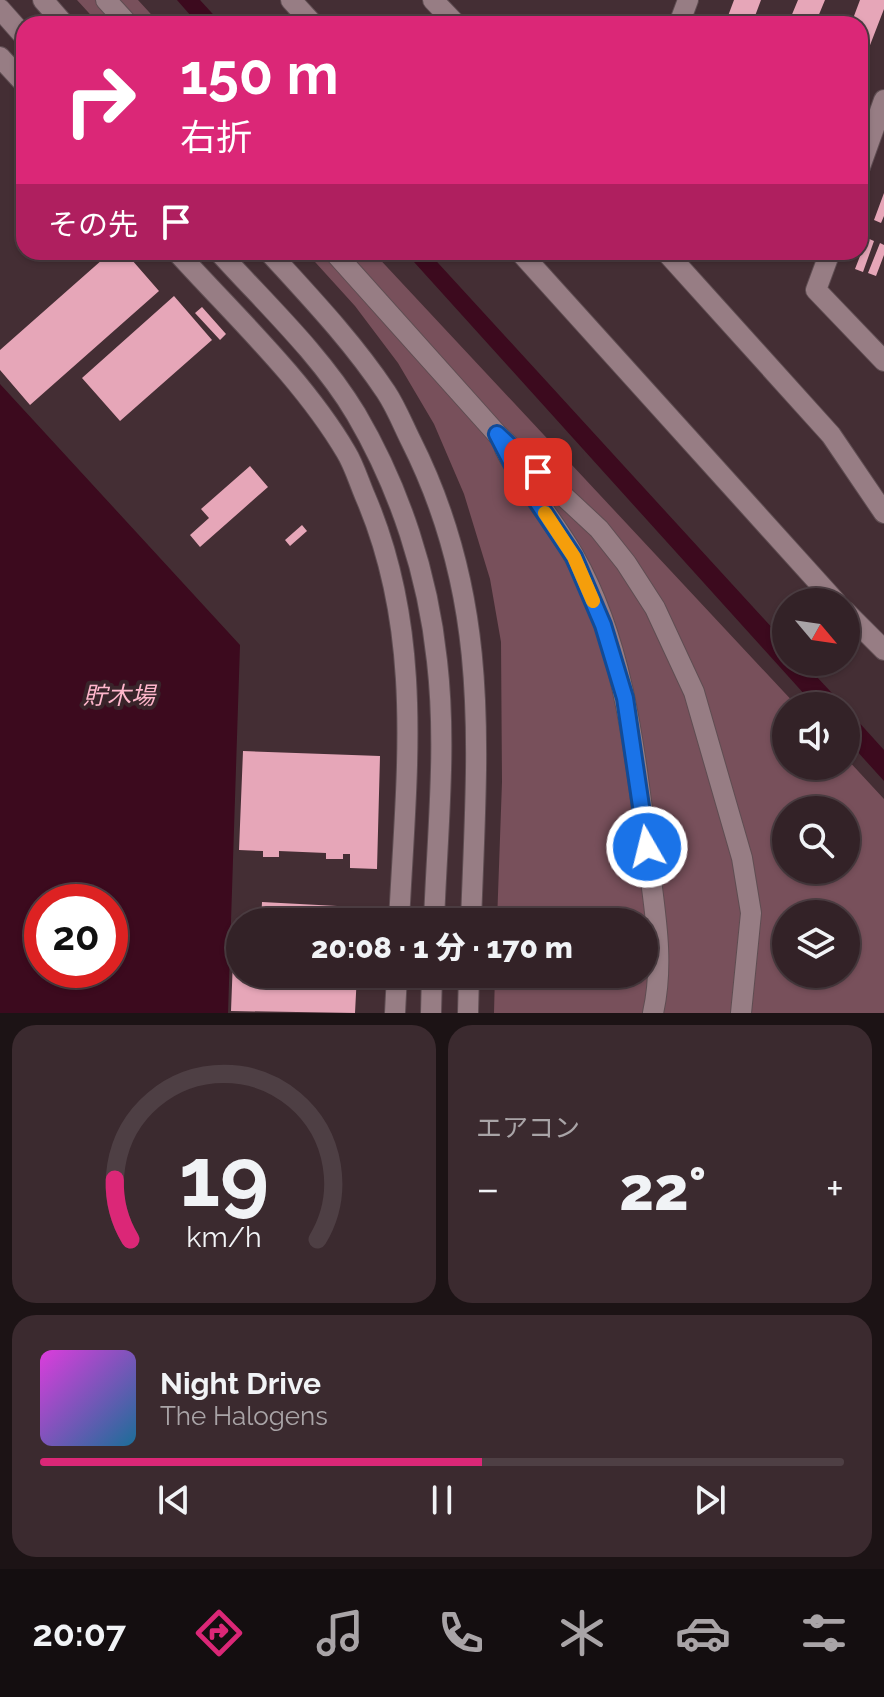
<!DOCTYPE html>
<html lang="ja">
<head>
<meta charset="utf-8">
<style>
	body { margin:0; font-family:Raleway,"Noto Sans JP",sans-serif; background:#3b2a2f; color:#f1f3f6; height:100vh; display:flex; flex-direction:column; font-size:30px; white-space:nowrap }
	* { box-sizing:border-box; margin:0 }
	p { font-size:26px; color:#a9a4a7 }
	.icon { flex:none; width:44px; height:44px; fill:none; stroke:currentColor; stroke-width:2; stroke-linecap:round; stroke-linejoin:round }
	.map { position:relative; height:1013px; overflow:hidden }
	.side { display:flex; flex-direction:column; gap:12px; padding:12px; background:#1c1315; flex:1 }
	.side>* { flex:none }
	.banner { position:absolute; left:16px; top:16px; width:852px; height:244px; border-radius:24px; box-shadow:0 2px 6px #0004,0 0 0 2px #4e3f44; background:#db2777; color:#fff; overflow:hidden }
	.needle { width:52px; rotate:119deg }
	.controls { position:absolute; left:772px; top:588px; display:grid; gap:16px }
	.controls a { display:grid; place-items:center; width:88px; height:88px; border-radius:50%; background:#332227; box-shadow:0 2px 6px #0004,0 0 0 2px #4e3f44; font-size:40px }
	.speed { position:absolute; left:24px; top:884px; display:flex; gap:16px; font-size:40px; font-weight:700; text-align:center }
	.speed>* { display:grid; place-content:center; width:104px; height:104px; border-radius:50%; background:#332227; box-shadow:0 2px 6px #0004,0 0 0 2px #4e3f44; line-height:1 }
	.speed .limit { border:12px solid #d22; background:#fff; color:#111 }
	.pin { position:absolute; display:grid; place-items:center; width:68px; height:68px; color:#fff; margin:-34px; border-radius:16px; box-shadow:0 4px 12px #0006 }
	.me { position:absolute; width:88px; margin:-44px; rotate:352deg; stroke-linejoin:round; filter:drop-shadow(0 0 6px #0008) }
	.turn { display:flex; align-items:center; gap:28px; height:168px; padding:0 32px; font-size:36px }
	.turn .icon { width:104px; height:104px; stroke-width:2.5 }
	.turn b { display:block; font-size:56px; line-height:68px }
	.then { display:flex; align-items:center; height:76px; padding:0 32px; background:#0003; gap:16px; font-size:30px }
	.big { font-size:60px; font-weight:800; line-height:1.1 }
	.side .tile { flex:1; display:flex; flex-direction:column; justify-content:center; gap:12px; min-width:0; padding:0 28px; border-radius:24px; background:#3b2a2f }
	.side .dial { align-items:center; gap:0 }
	.dial svg { height:208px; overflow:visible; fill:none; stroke:#4e3f44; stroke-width:7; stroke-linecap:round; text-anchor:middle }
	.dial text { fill:#f1f3f6; stroke:none }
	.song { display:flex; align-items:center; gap:24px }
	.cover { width:96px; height:96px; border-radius:12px; background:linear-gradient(135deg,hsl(300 70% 55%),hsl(200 70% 35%)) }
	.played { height:8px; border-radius:4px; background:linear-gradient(90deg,#db2777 55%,#4e3f44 55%) }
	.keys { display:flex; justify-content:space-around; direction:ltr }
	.heat { display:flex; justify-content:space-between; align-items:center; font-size:44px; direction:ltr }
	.side .tiles { flex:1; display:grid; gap:12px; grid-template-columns:1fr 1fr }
	.tile:last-child { grid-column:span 2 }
	.trip { position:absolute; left:226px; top:908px; width:432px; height:80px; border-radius:40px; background:#332227; box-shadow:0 2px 6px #0004,0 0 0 2px #4e3f44; font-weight:800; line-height:80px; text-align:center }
	.tab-bar { display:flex; height:128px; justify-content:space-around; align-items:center; background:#140e10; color:#a9a4a7 }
	.tab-bar .icon { width:56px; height:56px }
	.tab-bar .selected { color:#db2777 }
	.tab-bar b { font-size:36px; color:#f1f3f6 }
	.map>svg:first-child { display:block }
	.green { fill:#78505b; fill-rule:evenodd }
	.water { fill:#3c0a1e; fill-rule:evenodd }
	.building { fill:#e6a6b8 }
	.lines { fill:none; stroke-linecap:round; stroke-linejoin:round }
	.minor-casing { stroke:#5f4d52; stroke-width:22 }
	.minor { stroke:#977d84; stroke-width:20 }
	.route-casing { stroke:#114b97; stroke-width:20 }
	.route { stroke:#1a73e8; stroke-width:14 }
	.slow { stroke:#f59e0b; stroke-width:14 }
	.labels { text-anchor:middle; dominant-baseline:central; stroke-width:8; stroke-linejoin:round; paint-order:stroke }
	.water-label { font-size:24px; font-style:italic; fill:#feb6cb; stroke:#39242a }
</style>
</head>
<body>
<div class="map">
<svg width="884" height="1013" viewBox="0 0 884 1013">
	<rect width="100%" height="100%" fill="#442e34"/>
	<path class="green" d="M 77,0 L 138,0 L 160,24 L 99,24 Z
		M 306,252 L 373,252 L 797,706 L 786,706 L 786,766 L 846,766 L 846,758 L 884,799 L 884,1013 L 494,1013 L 495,974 L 644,974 L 644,922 L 497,922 L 502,782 L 501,642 L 490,579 L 464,494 L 434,424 L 398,363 L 355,306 ZM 786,810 L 846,810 L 846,870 L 786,870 ZM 786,914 L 846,914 L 846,974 L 786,974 Z"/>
	<path class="water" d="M 177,0 L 200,0 L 222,24 L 198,24 Z
		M 405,252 L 428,252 L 786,643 L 786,662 L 803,662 L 844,706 L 815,706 Z
		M 0,384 L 240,645 L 228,1013 L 0,1013 ZM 110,902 L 110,970 L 42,970 L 42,902 Z
		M 846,708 L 884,750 L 884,781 L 846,739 Z"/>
	<path class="building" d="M 734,0 L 761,0 L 752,24 L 725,24 Z
		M 798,0 L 825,0 L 815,24 L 788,24 Z
		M 860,0 L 884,0 L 884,9 L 860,71 L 860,24 L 851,24 Z
		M 884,193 L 884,216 L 881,223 L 874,220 Z
		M 867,238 L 874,241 L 863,272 L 855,269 Z
		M 880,243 L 884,245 L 884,255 L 876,276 L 868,273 Z
		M 111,252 L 125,252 L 159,291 L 30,405 L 0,370 L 0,350 Z
		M 174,296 L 212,340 L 120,421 L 82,378 Z
		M 202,307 L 226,334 L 220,340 L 195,313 Z
		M 250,466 L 268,487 L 200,547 L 190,535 L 209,518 L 201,509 Z
		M 302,525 L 307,531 L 290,546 L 285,540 Z
		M 243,751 L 380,756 L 377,869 L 350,868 L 350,854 L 343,854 L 343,859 L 326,859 L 326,853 L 279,851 L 279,857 L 263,857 L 263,851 L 239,850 Z
		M 262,902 L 356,907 L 356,910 L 367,911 L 367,922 L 261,922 Z
		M 233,959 L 240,959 L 240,974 L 357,974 L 355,1013 L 231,1011 Z"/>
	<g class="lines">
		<g class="minor-casing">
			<path id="minor" d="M 43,0 L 64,24
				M 106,0 L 128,24
				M 291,0 L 313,24
				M 433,0 L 456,24
				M 0,9 L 24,36
				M 679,24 L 688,0
				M 0,57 L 24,83
				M 860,167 L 884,100
				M 177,252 C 234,315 303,379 346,452 C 354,465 359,482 365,496 C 425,635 406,776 399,922
				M 219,252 C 266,304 320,354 356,414 C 400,489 428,575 437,661 C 447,747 437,836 434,922
				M 269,252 C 310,297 352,341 386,392 C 396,407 403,425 411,441 C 492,602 477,748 471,922
				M 334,252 L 497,434 L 599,529 L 626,563 L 655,608 L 694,692 L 742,858 L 751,913 L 741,1013
				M 520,252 L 836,602
				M 666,252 L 831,435 L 884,513
				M 830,252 L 816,290 L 884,361
				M 505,449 C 524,487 553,519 574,556 C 625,646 635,755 648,856 C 654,909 665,960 653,1013
				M 846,612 L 884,650
				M 395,1013 L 397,974
				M 431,1013 L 432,974
				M 468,1013 L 469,974"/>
		</g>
		<use href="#minor" class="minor"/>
	</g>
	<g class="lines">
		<g class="route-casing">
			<path id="route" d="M 538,472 L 497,434 L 514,467 L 574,557 L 603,625 L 625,698 L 647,847"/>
		</g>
		<use href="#route" class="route"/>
		<path class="slow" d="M 545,513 L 574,557 L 593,601"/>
	</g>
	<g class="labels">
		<g class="water-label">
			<text x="119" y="695">貯木場</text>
		</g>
	</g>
</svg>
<div class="controls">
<a><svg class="needle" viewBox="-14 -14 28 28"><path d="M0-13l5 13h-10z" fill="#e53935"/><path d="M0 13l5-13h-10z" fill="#a9a4a7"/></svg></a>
<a><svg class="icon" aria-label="sound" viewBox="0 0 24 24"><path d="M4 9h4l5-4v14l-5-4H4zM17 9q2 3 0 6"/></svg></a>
<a><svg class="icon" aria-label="search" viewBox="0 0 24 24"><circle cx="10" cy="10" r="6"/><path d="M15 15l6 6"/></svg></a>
<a><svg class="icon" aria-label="layers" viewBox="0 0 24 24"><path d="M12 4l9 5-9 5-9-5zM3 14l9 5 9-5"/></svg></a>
</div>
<div class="speed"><div class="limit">20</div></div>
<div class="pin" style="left:538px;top:472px;background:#d93025"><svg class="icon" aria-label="arrive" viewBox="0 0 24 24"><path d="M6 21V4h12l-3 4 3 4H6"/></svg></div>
<svg class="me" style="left:647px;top:847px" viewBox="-20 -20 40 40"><circle r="17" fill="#1a73e8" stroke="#fff" stroke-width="3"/><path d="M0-11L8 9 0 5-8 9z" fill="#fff"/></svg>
<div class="trip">20:08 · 1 分 · 170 m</div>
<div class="banner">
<div class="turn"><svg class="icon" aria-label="right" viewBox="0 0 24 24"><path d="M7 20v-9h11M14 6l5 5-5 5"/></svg><div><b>150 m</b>右折</div></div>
<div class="then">その先<svg class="icon" aria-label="arrive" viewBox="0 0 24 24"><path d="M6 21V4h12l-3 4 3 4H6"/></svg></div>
</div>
</div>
<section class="side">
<div class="tiles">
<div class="tile dial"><svg viewBox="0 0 100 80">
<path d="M14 69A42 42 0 1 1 86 69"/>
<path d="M14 69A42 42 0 0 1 8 46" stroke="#db2777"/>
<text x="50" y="56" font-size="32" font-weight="700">19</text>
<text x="50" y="72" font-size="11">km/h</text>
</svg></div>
<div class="tile"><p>エアコン</p>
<div class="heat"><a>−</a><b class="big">22°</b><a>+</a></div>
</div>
<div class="tile">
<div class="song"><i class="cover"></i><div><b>Night Drive</b><p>The Halogens</p></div></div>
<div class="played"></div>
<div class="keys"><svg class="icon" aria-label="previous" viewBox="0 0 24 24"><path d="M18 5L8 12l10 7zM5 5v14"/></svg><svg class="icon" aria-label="pause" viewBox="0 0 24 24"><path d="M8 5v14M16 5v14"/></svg><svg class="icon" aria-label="next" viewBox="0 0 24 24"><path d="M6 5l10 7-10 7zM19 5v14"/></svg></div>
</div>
</div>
</section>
<nav class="tab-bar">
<b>20:07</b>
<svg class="icon selected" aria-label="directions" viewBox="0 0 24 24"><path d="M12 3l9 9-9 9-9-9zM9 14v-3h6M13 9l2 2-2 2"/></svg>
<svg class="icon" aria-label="music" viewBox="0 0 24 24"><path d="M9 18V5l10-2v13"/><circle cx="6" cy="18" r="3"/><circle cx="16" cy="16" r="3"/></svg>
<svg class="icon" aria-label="phone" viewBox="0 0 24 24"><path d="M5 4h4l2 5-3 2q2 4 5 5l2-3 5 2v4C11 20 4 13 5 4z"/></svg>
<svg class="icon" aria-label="climate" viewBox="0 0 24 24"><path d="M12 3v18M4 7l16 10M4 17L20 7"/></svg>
<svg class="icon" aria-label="car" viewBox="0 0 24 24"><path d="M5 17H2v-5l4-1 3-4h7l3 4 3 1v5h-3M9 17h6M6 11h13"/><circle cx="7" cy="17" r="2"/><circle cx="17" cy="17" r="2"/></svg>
<svg class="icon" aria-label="filters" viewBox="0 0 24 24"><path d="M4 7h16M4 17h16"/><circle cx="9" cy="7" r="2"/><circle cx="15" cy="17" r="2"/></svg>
</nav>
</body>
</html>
